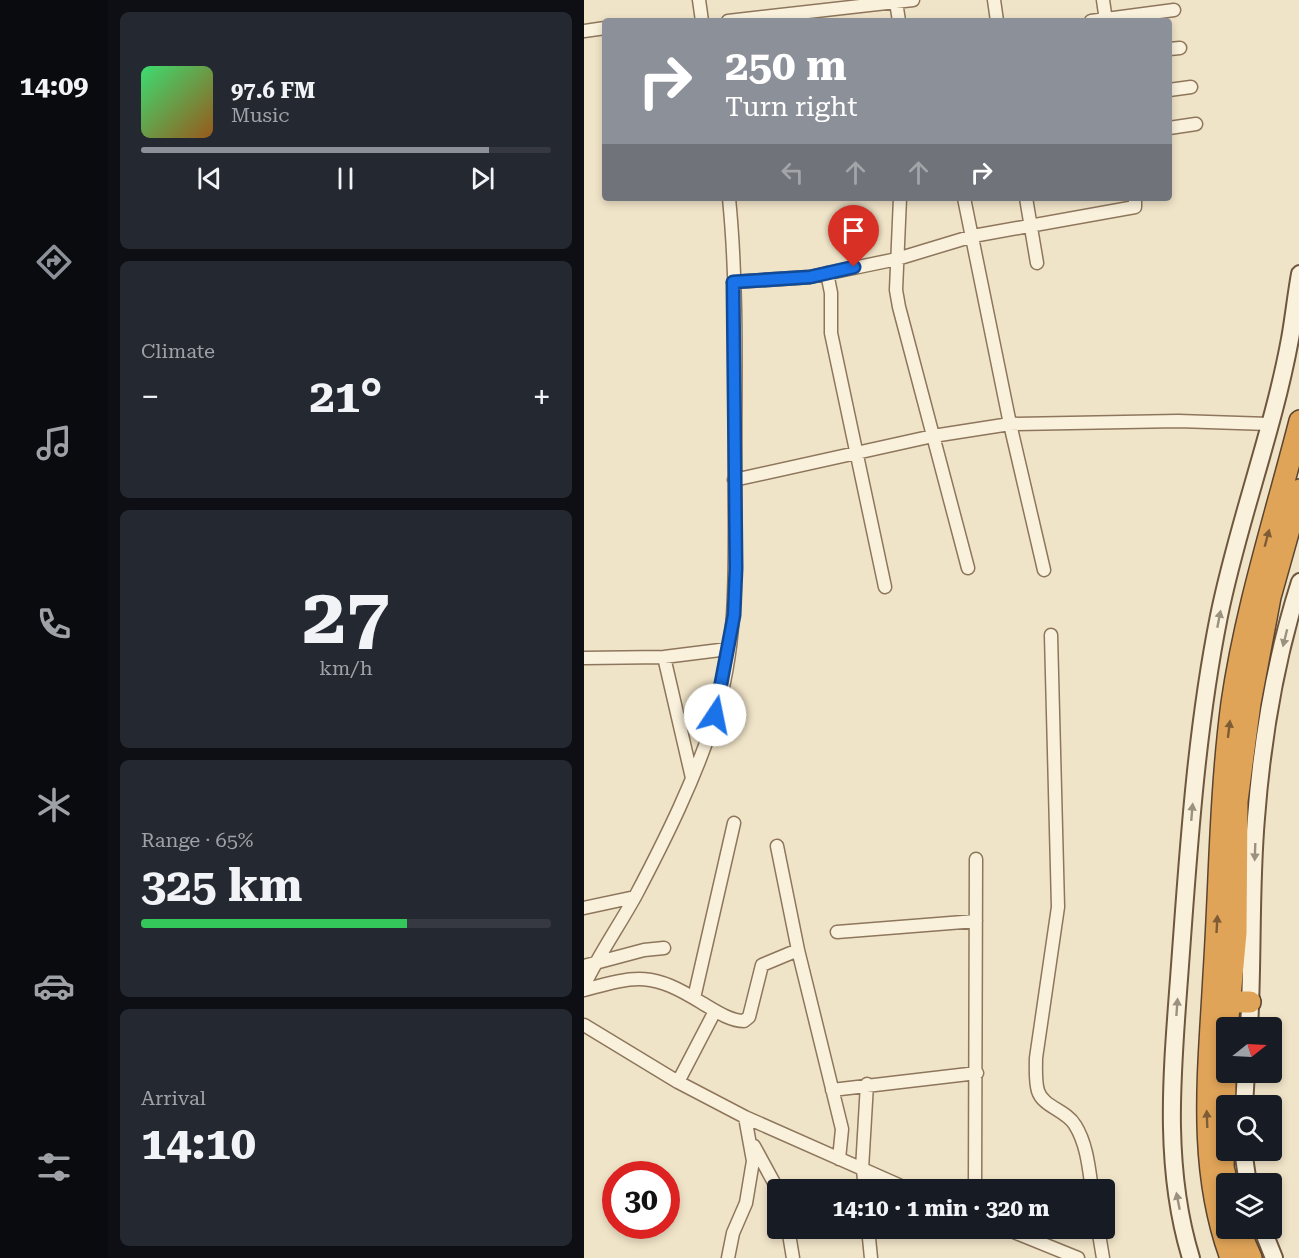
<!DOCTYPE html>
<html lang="en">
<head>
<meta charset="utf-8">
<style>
	body { margin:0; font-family:"Roboto Serif",serif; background:#242831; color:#f1f3f6; height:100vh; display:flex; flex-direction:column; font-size:22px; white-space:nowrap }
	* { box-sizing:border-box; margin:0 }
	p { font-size:20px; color:#9ea1a6 }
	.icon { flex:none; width:33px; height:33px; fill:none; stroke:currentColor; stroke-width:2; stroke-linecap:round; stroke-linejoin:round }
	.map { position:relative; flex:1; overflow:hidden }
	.details { display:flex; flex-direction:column; gap:12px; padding:12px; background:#0d0f14; width:476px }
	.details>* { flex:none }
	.guide { position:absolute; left:18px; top:18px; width:570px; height:183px; border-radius:6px; box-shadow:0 3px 9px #0003; background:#8c9099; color:#fff; overflow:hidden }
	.needle { width:39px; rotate:72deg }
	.fabs { position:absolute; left:632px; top:1017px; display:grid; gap:12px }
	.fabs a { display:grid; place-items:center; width:66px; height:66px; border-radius:6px; background:#171b24; box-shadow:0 3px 9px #0003; font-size:30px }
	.speed { position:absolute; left:18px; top:1161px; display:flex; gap:12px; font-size:30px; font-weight:700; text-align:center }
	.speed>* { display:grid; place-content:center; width:78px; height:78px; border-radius:50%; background:#171b24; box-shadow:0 3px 9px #0003; line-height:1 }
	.speed .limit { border:9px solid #d22; background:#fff; color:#111 }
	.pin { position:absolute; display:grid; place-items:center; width:51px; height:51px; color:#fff; margin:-62px -26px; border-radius:50% 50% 50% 0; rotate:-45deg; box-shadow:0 0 6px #0007 }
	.pin .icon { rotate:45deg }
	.me { position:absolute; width:66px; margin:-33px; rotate:11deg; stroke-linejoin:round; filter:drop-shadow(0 0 4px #0008) }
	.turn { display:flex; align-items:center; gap:21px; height:126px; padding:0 24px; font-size:27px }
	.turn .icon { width:78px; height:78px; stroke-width:2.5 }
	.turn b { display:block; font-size:42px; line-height:51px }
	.lanes { display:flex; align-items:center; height:57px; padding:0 24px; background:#0003; justify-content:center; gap:30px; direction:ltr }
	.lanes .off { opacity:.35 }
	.big { font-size:45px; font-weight:700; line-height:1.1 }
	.details .widget { flex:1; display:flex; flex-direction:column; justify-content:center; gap:9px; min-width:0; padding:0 21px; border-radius:9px; background:#242831 }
	.details .dial { align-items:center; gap:0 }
	.dial b { font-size:78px; line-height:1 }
	.song { display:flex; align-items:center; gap:18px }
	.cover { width:72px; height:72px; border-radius:9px; background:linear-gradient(135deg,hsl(140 70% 55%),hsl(30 70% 35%)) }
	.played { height:6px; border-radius:3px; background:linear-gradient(90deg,#8c9099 85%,#363941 85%) }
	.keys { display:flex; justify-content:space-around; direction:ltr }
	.heat { display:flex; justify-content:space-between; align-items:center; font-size:33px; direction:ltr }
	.charge { height:9px; border-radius:4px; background:linear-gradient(90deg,#34c759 65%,#363941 0) }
	.trip { position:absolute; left:183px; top:1179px; width:348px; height:60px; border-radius:6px; background:#171b24; box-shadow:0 3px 9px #0003; font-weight:700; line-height:60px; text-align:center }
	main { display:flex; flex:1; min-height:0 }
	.tab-bar { display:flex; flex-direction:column; width:108px; justify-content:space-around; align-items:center; background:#090b0e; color:#9ea1a6 }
	.tab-bar .icon { width:42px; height:42px }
	.tab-bar .on { color:#8c9099 }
	.tab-bar b { font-size:27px; color:#f1f3f6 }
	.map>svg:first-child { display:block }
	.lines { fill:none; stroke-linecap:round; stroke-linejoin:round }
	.street-casing { stroke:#8d765c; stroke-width:15 }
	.secondary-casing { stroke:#6f573f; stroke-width:20 }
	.highway-casing { stroke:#5b4430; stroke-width:24 }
	.street { stroke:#faf1dc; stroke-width:12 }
	.secondary { stroke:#faf1dc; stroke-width:16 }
	.highway { stroke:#e0a458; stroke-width:21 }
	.oneway { fill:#7e5d36 }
	.oneway2 { fill:#9c907e }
	.route-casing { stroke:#114b97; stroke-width:15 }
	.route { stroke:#1a73e8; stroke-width:10 }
</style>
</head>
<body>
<main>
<nav class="tab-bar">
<b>14:09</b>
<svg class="icon on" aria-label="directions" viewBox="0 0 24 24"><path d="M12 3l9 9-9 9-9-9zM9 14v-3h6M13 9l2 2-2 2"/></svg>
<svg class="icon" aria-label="music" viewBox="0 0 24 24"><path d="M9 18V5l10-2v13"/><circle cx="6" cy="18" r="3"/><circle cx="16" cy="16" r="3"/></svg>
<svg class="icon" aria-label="phone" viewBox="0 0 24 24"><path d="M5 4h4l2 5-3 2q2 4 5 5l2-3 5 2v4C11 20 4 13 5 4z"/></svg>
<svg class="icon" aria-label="climate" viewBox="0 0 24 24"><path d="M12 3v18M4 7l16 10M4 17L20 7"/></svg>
<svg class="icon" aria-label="car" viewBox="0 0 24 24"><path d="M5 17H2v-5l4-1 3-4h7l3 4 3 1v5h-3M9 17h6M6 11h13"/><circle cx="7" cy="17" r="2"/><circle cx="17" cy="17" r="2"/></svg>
<svg class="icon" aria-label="filters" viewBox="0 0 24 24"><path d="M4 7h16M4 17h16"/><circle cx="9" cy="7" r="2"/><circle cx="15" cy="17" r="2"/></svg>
</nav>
<section class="details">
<div class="widget">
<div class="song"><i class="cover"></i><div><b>97.6 FM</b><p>Music</p></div></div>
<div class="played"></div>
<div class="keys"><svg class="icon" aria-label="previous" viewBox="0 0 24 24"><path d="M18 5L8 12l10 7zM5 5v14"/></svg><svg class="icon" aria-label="pause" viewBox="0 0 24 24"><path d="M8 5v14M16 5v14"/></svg><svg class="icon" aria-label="next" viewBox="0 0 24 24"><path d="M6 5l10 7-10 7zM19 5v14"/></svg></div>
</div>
<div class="widget"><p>Climate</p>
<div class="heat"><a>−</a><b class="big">21°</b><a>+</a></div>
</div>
<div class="widget dial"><b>27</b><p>km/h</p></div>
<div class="widget"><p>Range · 65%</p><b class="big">325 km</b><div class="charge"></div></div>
<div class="widget"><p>Arrival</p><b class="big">14:10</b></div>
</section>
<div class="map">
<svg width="716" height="1258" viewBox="0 0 716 1258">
	<rect width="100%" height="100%" fill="#f0e4c8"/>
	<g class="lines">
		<g class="street-casing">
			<path id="street" d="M 115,0 L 118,21
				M 410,0 L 413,21
				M 519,0 L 522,21
				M 312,2 L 315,21
				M 144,21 L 329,0
				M 507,21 L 590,10
				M 0,31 L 21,28
				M 585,49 L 596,48
				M 585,90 L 607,87
				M 585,128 L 612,124
				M 316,198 L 312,290 L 315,307 L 384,568
				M 380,198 L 426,424 L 460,570
				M 442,198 L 453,263
				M 243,273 L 247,293 L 247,333 L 301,587
				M 149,282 L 226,277 L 313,259 L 389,236 L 551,207 L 551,198
				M 150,480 L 349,436 L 426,424 L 594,421 L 685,424
				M 467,635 L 474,907 L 452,1058 C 452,1068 451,1081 454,1091 C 459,1107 482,1110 491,1125 C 503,1144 505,1169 508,1190
				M 80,657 L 108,778
				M 0,658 L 80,657 L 144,649
				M 193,846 L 214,950 L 258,1129 L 255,1159
				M 0,908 L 51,897
				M 253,932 L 392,921
				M 0,966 L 60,950 L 80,948
				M 0,986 C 15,954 35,926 52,895 C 82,838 111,779 131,717 C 156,638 150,556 151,474 C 151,383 154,289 145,198
				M 0,990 C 54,975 68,972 118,1003 C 130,1010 146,1021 160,1021 L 165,1017 L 178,965 L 214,950
				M 110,998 L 150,823
				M 0,1025 L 94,1082 L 161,1117 L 326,1190
				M 94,1082 L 131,1011
				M 248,1090 L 393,1073
				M 170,1146 L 194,1190
				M 278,1169 L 283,1084
				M 279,1170 L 281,1190
				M 391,1190 L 392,859
				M 204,1228 L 209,1258
				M 284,1228 L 287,1258
				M 420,1228 L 494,1258
				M 514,1228 L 519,1258
				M 144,1258 L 149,1233 L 162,1203 L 169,1161 L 161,1117"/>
		</g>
		<g class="secondary-casing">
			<path id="secondary" d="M 665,1028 C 669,958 666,888 672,818 C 678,739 692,657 716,582
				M 660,1106 L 662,1072
				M 659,1150 L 664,1184
				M 678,1228 L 690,1258
				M 607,1258 C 579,1167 588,1073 595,979 C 604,858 611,736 635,616 C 654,522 689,432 706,339 C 710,317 712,296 716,274"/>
		</g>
		<g class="highway-casing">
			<path id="highway" d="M 645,1002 L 666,1002
				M 643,1028 L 652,933 L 653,801 L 666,703 L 686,597 L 716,490
				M 642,1040 L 639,1167 L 643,1184
				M 654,1228 L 667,1258
				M 647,1258 C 613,1166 625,1071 630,975 C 636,884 636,794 648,703 C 662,607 692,515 716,421"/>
		</g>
		<use href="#street" class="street"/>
		<use href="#secondary" class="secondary"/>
		<use href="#highway" class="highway"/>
	</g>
	<defs><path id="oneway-solid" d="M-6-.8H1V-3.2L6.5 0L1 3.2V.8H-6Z" transform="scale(1.5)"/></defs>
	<g class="oneway">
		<use href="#oneway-solid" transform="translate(683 538) rotate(-75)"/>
		<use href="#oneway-solid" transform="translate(645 729) rotate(-83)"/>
		<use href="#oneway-solid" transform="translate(633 924) rotate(-87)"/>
		<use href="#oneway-solid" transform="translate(623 1119) rotate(-92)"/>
	</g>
	<g class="oneway2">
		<use href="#oneway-solid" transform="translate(635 619) rotate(-79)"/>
		<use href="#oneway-solid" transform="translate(701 638) rotate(104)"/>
		<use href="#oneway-solid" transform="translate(608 812) rotate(-85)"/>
		<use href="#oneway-solid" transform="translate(671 852) rotate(92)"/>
		<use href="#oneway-solid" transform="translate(593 1007) rotate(-86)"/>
		<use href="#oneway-solid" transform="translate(594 1201) rotate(-101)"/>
	</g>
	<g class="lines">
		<g class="route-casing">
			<path id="route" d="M 131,715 L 150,615 L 152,568 L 149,282 L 226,277 L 270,267"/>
		</g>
		<use href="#route" class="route"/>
	</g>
</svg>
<div class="fabs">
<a><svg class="needle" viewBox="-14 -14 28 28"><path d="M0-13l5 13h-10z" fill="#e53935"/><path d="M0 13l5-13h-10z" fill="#9ea1a6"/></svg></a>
<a><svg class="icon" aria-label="search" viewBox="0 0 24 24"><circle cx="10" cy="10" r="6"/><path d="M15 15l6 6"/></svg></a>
<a><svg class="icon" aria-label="layers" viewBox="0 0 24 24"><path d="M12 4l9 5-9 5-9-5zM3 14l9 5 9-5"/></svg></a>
</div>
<div class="speed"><div class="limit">30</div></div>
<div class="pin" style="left:270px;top:267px;background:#d93025"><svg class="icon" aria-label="arrive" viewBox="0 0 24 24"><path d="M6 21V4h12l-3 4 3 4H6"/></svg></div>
<svg class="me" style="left:131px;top:715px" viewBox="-20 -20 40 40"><circle r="19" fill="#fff"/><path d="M0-13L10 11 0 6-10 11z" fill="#1a73e8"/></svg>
<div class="trip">14:10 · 1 min · 320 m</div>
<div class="guide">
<div class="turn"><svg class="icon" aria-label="right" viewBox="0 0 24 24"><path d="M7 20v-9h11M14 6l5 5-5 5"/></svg><div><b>250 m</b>Turn right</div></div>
<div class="lanes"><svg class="icon off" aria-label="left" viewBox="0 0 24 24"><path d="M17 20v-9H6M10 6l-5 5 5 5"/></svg><svg class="icon off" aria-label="ahead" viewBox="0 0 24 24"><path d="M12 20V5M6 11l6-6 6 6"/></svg><svg class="icon off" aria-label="ahead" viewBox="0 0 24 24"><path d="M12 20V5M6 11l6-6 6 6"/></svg><svg class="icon" aria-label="right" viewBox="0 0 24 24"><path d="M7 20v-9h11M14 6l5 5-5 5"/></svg></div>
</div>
</div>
</main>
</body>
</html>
